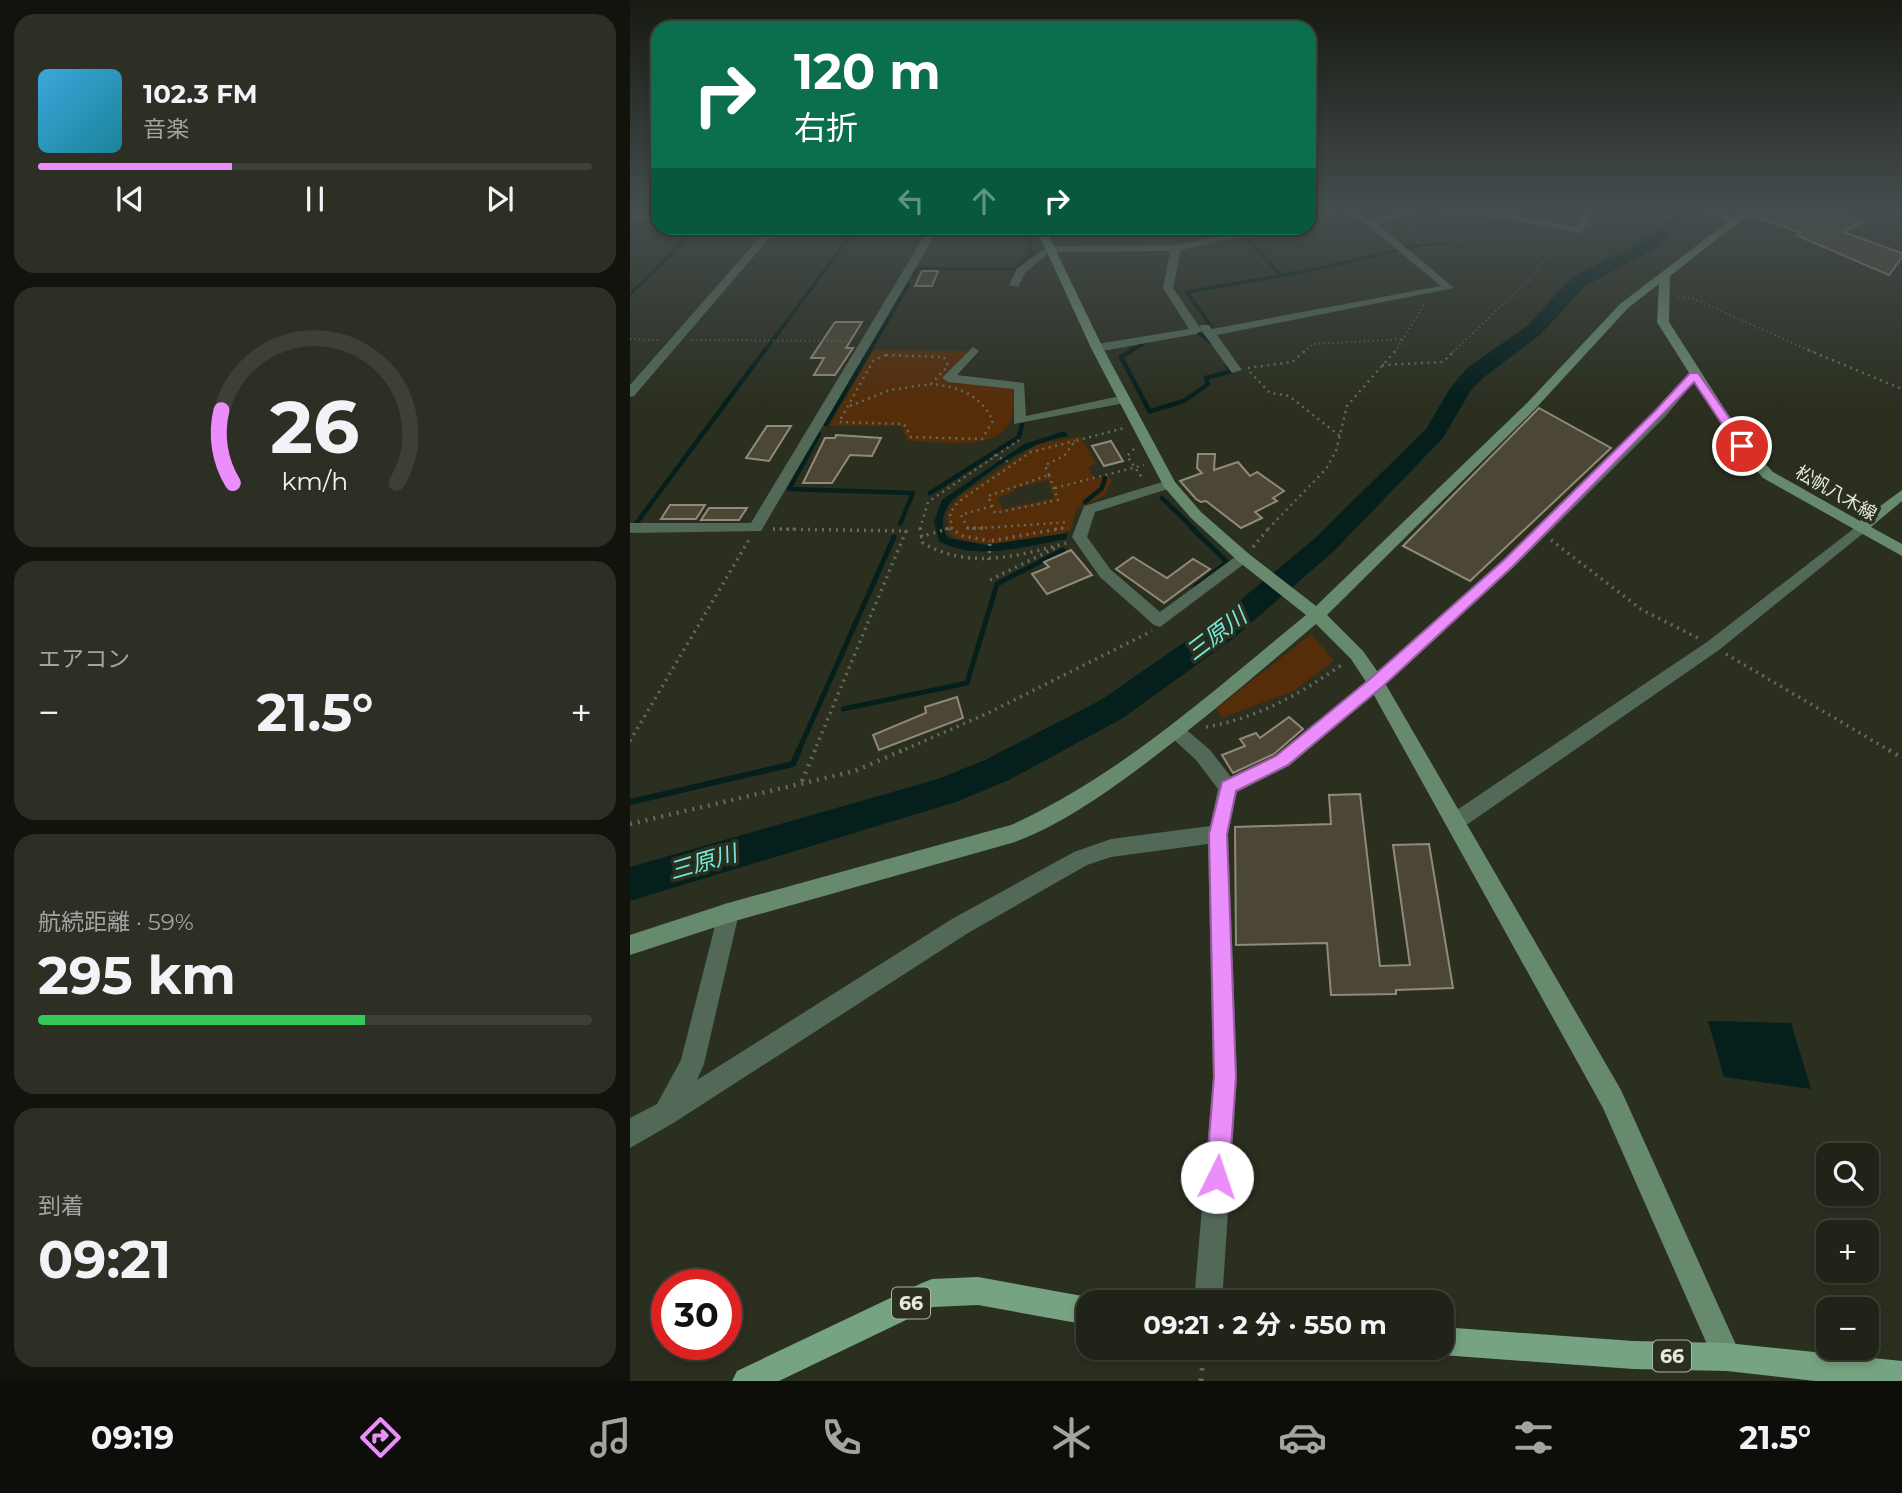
<!DOCTYPE html>
<html lang="ja">
<head>
<meta charset="utf-8">
<style>
	body { margin:0; font-family:Montserrat,"Noto Sans JP",sans-serif; background:#2d2f25; color:#f1f3f6; height:100vh; display:flex; flex-direction:column; font-size:26px; white-space:nowrap }
	* { box-sizing:border-box; margin:0 }
	p { font-size:23px; color:#a2a4a2 }
	.icon { flex:none; width:38px; height:38px; fill:none; stroke:currentColor; stroke-width:2; stroke-linecap:round; stroke-linejoin:round }
	.map { position:relative; flex:1; overflow:hidden }
	.panel { display:flex; flex-direction:column; gap:14px; padding:14px; background:#12130d; width:630px }
	.panel>* { flex:none }
	.banner { position:absolute; left:21px; top:21px; width:665px; height:214px; border-radius:21px; box-shadow:0 4px 10px #0003,0 0 0 2px #3d4037; background:#0b6e4f; color:#fff; overflow:hidden }
	.tools { position:absolute; left:1186px; top:1143px; display:grid; gap:14px }
	.tools a { display:grid; place-items:center; width:63px; height:63px; border-radius:14px; background:#202318; box-shadow:0 4px 10px #0003,0 0 0 2px #3d4037; font-size:35px }
	.speed { position:absolute; left:21px; top:1269px; display:flex; gap:14px; font-size:35px; font-weight:700; text-align:center }
	.speed>* { display:grid; place-content:center; width:91px; height:91px; border-radius:50%; background:#202318; box-shadow:0 4px 10px #0003,0 0 0 2px #3d4037; line-height:1 }
	.speed .limit { border:10px solid #d22; background:#fff; color:#111 }
	.pin { position:absolute; display:grid; place-items:center; width:60px; height:60px; color:#fff; margin:-30px; border:4px solid #fff; border-radius:50%; box-shadow:0 2px 7px #0007 }
	.me { position:absolute; width:77px; margin:-38px; rotate:4deg; stroke-linejoin:round; filter:drop-shadow(0 0 5px #0008) }
	.turn { display:flex; align-items:center; gap:24px; height:147px; padding:0 28px; font-size:32px }
	.turn .icon { width:91px; height:91px; stroke-width:2.5 }
	.turn b { display:block; font-size:49px; line-height:60px }
	.lanes { display:flex; align-items:center; height:66px; padding:0 28px; background:#0003; justify-content:center; gap:35px; direction:ltr }
	.lanes .off { opacity:.35 }
	.big { font-size:52px; font-weight:700; line-height:1.1 }
	.panel .widget { flex:1; display:flex; flex-direction:column; justify-content:center; gap:10px; min-width:0; padding:0 24px; border-radius:21px; background:#2d2f25 }
	.panel .dial { align-items:center; gap:0 }
	.dial svg { height:182px; overflow:visible; fill:none; stroke:#3d4037; stroke-width:7; stroke-linecap:round; text-anchor:middle }
	.dial text { fill:#f1f3f6; stroke:none }
	.song { display:flex; align-items:center; gap:21px }
	.cover { width:84px; height:84px; border-radius:10px; background:linear-gradient(135deg,hsl(200 70% 55%),hsl(190 70% 35%)) }
	.played { height:7px; border-radius:4px; background:linear-gradient(90deg,#eb8dfb 35%,#3d4037 35%) }
	.keys { display:flex; justify-content:space-around; direction:ltr }
	.heat { display:flex; justify-content:space-between; align-items:center; font-size:38px; direction:ltr }
	.charge { height:10px; border-radius:5px; background:linear-gradient(90deg,#34c759 59%,#3d4037 0) }
	.trip { position:absolute; left:446px; top:1290px; width:378px; height:70px; border-radius:21px; background:#202318; box-shadow:0 4px 10px #0003,0 0 0 2px #3d4037; font-weight:700; line-height:70px; text-align:center }
	.menu { display:flex; height:112px; justify-content:space-around; align-items:center; background:#0d0e0a; color:#a2a4a2 }
	.menu .icon { width:49px; height:49px }
	.menu .current { color:#eb8dfb }
	.menu b { font-size:32px; color:#f1f3f6 }
	main { display:flex; flex:1; min-height:0 }
	.map>svg:first-child { display:block }
	.green { fill:#562d09; fill-rule:evenodd }
	.water { fill:#051f1c }
	.lines { fill:none; stroke-linecap:round; stroke-linejoin:round }
	.stream-far3 { stroke:#051f1c; stroke-width:3.5 }
	.stream-far2 { stroke:#051f1c; stroke-width:4.5 }
	.stream-far1 { stroke:#051f1c; stroke-width:5 }
	.stream { stroke:#051f1c; stroke-width:6 }
	.river { fill:#051f1c; fill-rule:evenodd }
	.building { fill:#4c4636; stroke:#918a78; stroke-width:2 }
	.path-far4 { stroke:#666a5d; stroke-width:2; stroke-dasharray:1 3.5; stroke-linecap:butt }
	.path-far3 { stroke:#666a5d; stroke-width:2.5; stroke-dasharray:2 4.5; stroke-linecap:butt }
	.path-far2 { stroke:#666a5d; stroke-width:3.5; stroke-dasharray:2 5; stroke-linecap:butt }
	.path-far1 { stroke:#666a5d; stroke-width:4.5; stroke-dasharray:2 6; stroke-linecap:butt }
	.path { stroke:#666a5d; stroke-width:5; stroke-dasharray:2.5 8; stroke-linecap:butt }
	.street { fill:#536958; fill-rule:evenodd }
	.secondary { fill:#678a6f; fill-rule:evenodd }
	.primary { fill:#76a381; fill-rule:evenodd }
	.route { fill:#eb8dfb; stroke:#995ca3; stroke-width:2 }
	.labels { text-anchor:middle; dominant-baseline:central; stroke-width:7; stroke-linejoin:round; paint-order:stroke }
	.far-street-label { font-size:18px; fill:#e7eae0; stroke:#2b2f20 }
	.shield { fill:#2b2f20; stroke:#afb2a6; stroke-width:2 }
	.shield-label { font-size:19px; font-weight:bold; fill:#e7eae0 }
	.water-label { font-size:23px; font-style:italic; fill:#71ebdb; stroke:#2b2f20 }
</style>
</head>
<body>
<main>
<section class="panel">
<div class="widget">
<div class="song"><i class="cover"></i><div><b>102.3 FM</b><p>音楽</p></div></div>
<div class="played"></div>
<div class="keys"><svg class="icon" aria-label="previous" viewBox="0 0 24 24"><path d="M18 5L8 12l10 7zM5 5v14"/></svg><svg class="icon" aria-label="pause" viewBox="0 0 24 24"><path d="M8 5v14M16 5v14"/></svg><svg class="icon" aria-label="next" viewBox="0 0 24 24"><path d="M6 5l10 7-10 7zM19 5v14"/></svg></div>
</div>
<div class="widget dial"><svg viewBox="0 0 100 80">
<path d="M14 69A42 42 0 1 1 86 69"/>
<path d="M14 69A42 42 0 0 1 9 37" stroke="#eb8dfb"/>
<text x="50" y="56" font-size="32" font-weight="700">26</text>
<text x="50" y="72" font-size="11">km/h</text>
</svg></div>
<div class="widget"><p>エアコン</p>
<div class="heat"><a>−</a><b class="big">21.5°</b><a>+</a></div>
</div>
<div class="widget"><p>航続距離 · 59%</p><b class="big">295 km</b><div class="charge"></div></div>
<div class="widget"><p>到着</p><b class="big">09:21</b></div>
</section>
<div class="map">
<svg width="1272" height="1381" viewBox="0 0 1272 1381">
	<rect width="100%" height="100%" fill="#2b2f20"/>
	<path class="green" d="M 243,350 L 338,351 L 311,380 L 384,388 C 383,397 385,412 381,421 C 364,453 309,441 279,441 L 270,426 L 199,426 Z
		M 450,436 L 466,463 L 458,468 L 465,479 L 479,476 L 482,480 L 475,495 L 446,509 L 441,530 C 417,541 339,552 318,533 L 317,513 L 330,496 L 408,444 ZM 418,480 L 424,498 L 373,509 L 367,498 L 384,492 L 384,489 Z
		M 681,634 L 704,661 L 664,691 L 591,718 L 587,708 Z"/>
	<path class="water" d="M 435,431 L 438,436 C 393,443 357,474 321,501 C 313,512 309,526 318,538 L 356,545 L 438,533 L 436,539 C 396,546 346,562 309,541 L 304,522 L 312,500 L 394,444 Z
		M 1078,1021 L 1161,1023 L 1181,1089 L 1094,1077 Z"/>
	<g class="lines">
		<path class="stream-far3" d="M 724,211 L 746,223
			M 0,212 L 2,210
			M 395,228 L 400,243
			M 618,240 L 652,276
			M 773,247 L 816,244
			M 284,276 L 288,269 L 384,269 L 401,254 L 399,249
			M 0,294 L 67,228
			M 582,328 L 557,292 L 677,271 L 774,249
			M 566,331 L 580,342
			M 134,352 L 226,228
			M 239,352 L 279,284
			M 499,352 L 518,341"/>
		<path class="stream-far2" d="M 502,350 L 491,357 L 520,412
			M 521,411 L 554,401 L 578,384 L 576,378 L 602,371 L 598,367
			M 196,424 L 240,350
			M 189,434 L 159,489 L 283,493 L 270,524
			M 300,493 L 389,437 L 392,425
			M 532,498 L 564,529
			M 455,502 L 472,488 L 475,478
			M 2,529 L 135,350"/>
		<path class="stream-far1" d="M 562,528 L 597,562 L 566,586
			M 0,532 L 3,528
			M 213,709 L 337,683 L 367,584 L 433,550
			M 168,752 L 264,537"/>
		<path class="stream" d="M 0,802 L 163,764 L 169,750"/>
		<path class="river" d="M 1052,210 L 1070,210 L 1024,249 L 955,286 L 911,334 L 853,378 L 841,390 L 813,438 L 704,551 L 605,637 L 493,718 L 379,780 L 326,802 L 0,901 L 0,867 L 308,779 L 355,760 L 471,700 L 585,621 L 684,539 L 796,429 L 821,387 L 837,368 L 897,326 L 941,278 L 1012,241 Z"/>
	</g>
	<path class="building" d="M 1132,210 L 1202,210 L 1234,221 L 1213,232 L 1272,253 L 1272,257 L 1259,275 L 1166,235 L 1171,233 L 1124,216 Z
		M 292,271 L 308,271 L 302,286 L 285,286 Z
		M 205,322 L 232,322 L 216,348 L 223,348 L 205,375 L 184,375 L 194,358 L 181,358 Z
		M 909,408 L 981,448 L 840,581 L 773,546 Z
		M 137,426 L 161,426 L 139,461 L 116,458 Z
		M 206,435 L 251,438 L 242,456 L 220,455 L 202,483 L 173,483 L 195,438 L 205,438 Z
		M 481,441 L 493,461 L 474,466 L 462,446 Z
		M 568,454 L 585,454 L 584,470 L 608,462 L 620,476 L 627,472 L 654,491 L 643,498 L 647,501 L 625,512 L 632,518 L 611,528 L 576,501 L 571,502 L 566,499 L 550,481 L 572,473 L 567,468 Z
		M 40,505 L 75,505 L 66,519 L 31,519 Z
		M 79,508 L 117,508 L 109,520 L 71,520 Z
		M 441,550 L 462,575 L 417,594 L 402,574 L 419,567 L 414,562 Z
		M 503,557 L 537,578 L 563,559 L 580,569 L 534,603 L 486,569 Z
		M 327,697 L 333,718 L 249,750 L 243,735 L 296,713 L 295,707 Z
		M 659,717 L 673,729 L 644,754 L 603,773 L 592,755 L 615,746 L 610,739 L 626,733 L 630,738 Z
		M 730,794 L 750,966 L 780,965 L 763,845 L 799,844 L 823,988 L 766,990 L 766,994 L 701,995 L 697,943 L 606,945 L 605,827 L 701,824 L 699,795 Z"/>
	<g class="lines">
		<path class="path-far4" d="M 777,225 L 797,252
			M 794,247 L 818,246 L 841,238
			M 1049,296 L 1064,299 L 1183,352
			M 0,339 L 29,340
			M 62,340 L 222,341
			M 674,352 L 683,344 L 774,339
			M 765,352 L 795,303
			M 823,352 L 902,277 L 932,238"/>
		<path class="path-far3" d="M 1178,350 L 1272,389
			M 256,355 L 314,357 L 318,366 L 301,384 C 329,387 350,394 363,421 L 352,439 L 281,437 L 274,424 L 209,422 L 243,361 Z
			M 752,365 L 813,362 L 825,350
			M 618,368 L 662,362 L 676,350
			M 620,372 L 640,393 L 659,396 L 710,436
			M 220,406 L 260,390 L 301,384
			M 504,449 L 497,456 L 513,479
			M 364,455 L 381,463
			M 419,475 L 428,500 L 365,513 L 358,496 Z
			M 419,475 L 415,465 L 434,456 L 445,441 L 494,428
			M 425,488 L 514,465
			M 362,506 L 331,515 L 338,529 L 439,522
			M 143,529 L 169,529
			M 290,529 L 298,502 L 389,440
			M 315,529 L 320,528
			M 322,529 L 320,513 L 328,502 L 401,452 L 445,441
			M 425,529 L 438,527
			M 638,529 L 696,469 L 706,451 L 717,406 L 766,350"/>
		<path class="path-far2" d="M 290,528 L 293,543 C 339,570 388,556 437,543
			M 320,528 L 333,536 L 360,541
			M 337,528 L 358,528
			M 143,529 L 276,531 L 184,752
			M 290,537 L 320,528
			M 921,540 L 1012,610 L 1068,638
			M 623,547 L 639,528
			M 359,560 L 360,541 L 434,528
			M 360,580 L 427,547
			M 1096,654 L 1262,752
			M 576,727 C 628,718 670,694 713,664
			M 0,741 L 120,538
			M 269,752 L 356,714 L 522,631"/>
		<path class="path-far1" d="M 1259,750 L 1272,758
			M 172,781 L 185,750
			M 0,824 L 225,771 L 273,750"/>
		<path class="path" d="M 571,1381 L 574,1348"/>
		<path class="street" d="M 695,210 L 720,210 L 740,220 L 780,210 L 796,210 L 748,224 L 824,288 L 587,335 L 612,370 L 602,373 L 569,327 L 571,325 L 579,325 L 582,329 L 811,286 L 739,226 L 710,212 L 679,220 L 679,214 Z
			M 805,210 L 877,213 L 946,227 L 956,210 L 966,210 L 952,232 L 949,233 L 877,219 L 810,213 Z
			M 0,215 L 28,215 L 28,221 L 0,221 Z
			M 138,228 L 148,228 L 4,396 L 0,397 L 0,385 Z
			M 299,228 L 309,228 L 131,531 L 0,533 L 0,523 L 121,523 Z
			M 630,228 L 647,228 L 551,250 L 543,288 L 572,331 L 566,334 L 467,352 L 461,348 L 467,344 L 559,329 L 533,288 L 540,251 L 420,252 L 395,273 L 388,287 L 379,285 L 387,269 L 418,246 L 546,245 Z
			M 343,347 L 349,351 L 327,375 L 394,383 L 396,416 L 495,395 L 501,399 L 495,403 L 384,424 L 384,389 L 318,382 L 312,378 Z
			M 1060,372 L 1070,375 L 1035,417 L 884,567 L 752,688 L 659,766 L 607,792 L 598,834 L 607,1077 L 592,1302 L 564,1302 L 583,1077 L 578,844 L 481,857 L 457,865 L 338,933 L 45,1122 L 0,1148 L 0,1118 L 27,1104 L 51,1060 L 90,906 L 98,903 L 106,906 L 109,913 L 74,1064 L 67,1080 L 322,919 L 444,852 L 481,839 L 580,826 L 588,789 L 566,760 L 540,736 L 537,731 L 540,726 L 552,726 L 580,750 L 601,777 L 645,756 L 740,678 L 874,559 L 1025,411 Z
			M 539,480 L 546,484 L 544,487 L 465,512 L 457,537 L 480,569 L 530,612 L 609,554 L 614,553 L 622,558 L 530,627 L 524,625 L 470,577 L 442,537 L 454,506 Z
			M 1231,523 L 1236,525 L 1236,531 L 1089,650 L 832,828 L 825,831 L 818,828 L 815,822 L 818,816 L 1077,642 Z"/>
		<path class="secondary" d="M 1072,210 L 1086,210 L 1105,217 L 1118,210 L 1130,210 L 1109,222 L 1040,276 L 1039,322 L 1117,444 L 1143,472 L 1230,521 L 1272,490 L 1272,501 L 1241,527 L 1272,544 L 1272,556 L 1133,478 L 1105,446 L 1027,322 L 1029,284 L 998,308 L 906,408 L 697,615 L 733,651 L 752,678 L 991,1090 L 1107,1347 L 1111,1357 L 1107,1367 L 1097,1371 L 1087,1367 L 973,1108 L 740,688 L 721,659 L 686,624 C 628,673 570,723 508,769 C 470,797 430,825 385,842 L 98,923 L 0,955 L 0,935 L 98,903 L 381,825 C 491,775 583,691 676,615 L 609,562 L 561,518 L 534,487 L 461,348 L 406,228 L 415,228 L 473,348 L 545,482 L 571,512 L 619,554 L 686,606 L 898,402 L 990,304 L 1099,221 Z"/>
		<path class="primary" d="M 348,1277 L 458,1297 L 468,1302 L 458,1302 L 458,1325 L 348,1305 L 303,1307 L 149,1381 L 102,1381 L 107,1371 L 292,1283 L 302,1279 Z
			M 812,1327 L 1003,1341 L 1097,1343 L 1272,1361 L 1272,1381 L 1185,1381 L 1097,1371 L 1003,1369 L 812,1355 L 800,1348 L 812,1348 Z"/>
	</g>
	<linearGradient id="sky" x2="0" y2="1"><stop stop-color="#181a12"/><stop offset="0.52" stop-color="#444d4e"/><stop offset="1" stop-color="#444d4e" stop-opacity="0"/></linearGradient>
	<rect width="1272" height="403" fill="url(#sky)"/>
	<path class="route" d="M 1060,373 L 1068,373 L 1119,446 L 1117,448 L 1108,448 L 1064,382 L 883,566 L 752,687 L 658,765 L 606,791 L 597,834 L 606,1077 L 599,1177 L 596,1186 L 587,1189 L 579,1186 L 576,1177 L 584,1077 L 579,834 L 592,782 L 646,756 L 740,679 L 874,560 L 1025,411 Z"/>
	<g class="labels">
		<g class="far-street-label">
			<text transform="translate(1206 493) rotate(30)">松帆八木線</text>
		</g>
		<g class="shield">
			<rect x="262" y="1287.5" width="38" height="31" rx="5"/>
			<rect x="1023" y="1340.5" width="38" height="31" rx="5"/>
		</g>
		<g class="shield-label">
			<text x="281" y="1303">66</text>
			<text x="1042" y="1356">66</text>
		</g>
		<g class="water-label">
			<text transform="translate(586 634) rotate(-37)">三原川</text>
			<text transform="translate(73 862) rotate(-16)">三原川</text>
		</g>
	</g>
</svg>
<div class="tools">
<a><svg class="icon" aria-label="search" viewBox="0 0 24 24"><circle cx="10" cy="10" r="6"/><path d="M15 15l6 6"/></svg></a>
<a>+</a>
<a>−</a>
</div>
<div class="speed"><div class="limit">30</div></div>
<div class="pin" style="left:1112px;top:446px;background:#d93025"><svg class="icon" aria-label="arrive" viewBox="0 0 24 24"><path d="M6 21V4h12l-3 4 3 4H6"/></svg></div>
<svg class="me" style="left:587px;top:1177px" viewBox="-20 -20 40 40"><circle r="19" fill="#fff"/><path d="M0-13L10 11 0 6-10 11z" fill="#eb8dfb"/></svg>
<div class="trip">09:21 · 2 分 · 550 m</div>
<div class="banner">
<div class="turn"><svg class="icon" aria-label="right" viewBox="0 0 24 24"><path d="M7 20v-9h11M14 6l5 5-5 5"/></svg><div><b>120 m</b>右折</div></div>
<div class="lanes"><svg class="icon off" aria-label="left" viewBox="0 0 24 24"><path d="M17 20v-9H6M10 6l-5 5 5 5"/></svg><svg class="icon off" aria-label="ahead" viewBox="0 0 24 24"><path d="M12 20V5M6 11l6-6 6 6"/></svg><svg class="icon" aria-label="right" viewBox="0 0 24 24"><path d="M7 20v-9h11M14 6l5 5-5 5"/></svg></div>
</div>
</div>
</main>
<nav class="menu">
<b>09:19</b>
<svg class="icon current" aria-label="directions" viewBox="0 0 24 24"><path d="M12 3l9 9-9 9-9-9zM9 14v-3h6M13 9l2 2-2 2"/></svg>
<svg class="icon" aria-label="music" viewBox="0 0 24 24"><path d="M9 18V5l10-2v13"/><circle cx="6" cy="18" r="3"/><circle cx="16" cy="16" r="3"/></svg>
<svg class="icon" aria-label="phone" viewBox="0 0 24 24"><path d="M5 4h4l2 5-3 2q2 4 5 5l2-3 5 2v4C11 20 4 13 5 4z"/></svg>
<svg class="icon" aria-label="climate" viewBox="0 0 24 24"><path d="M12 3v18M4 7l16 10M4 17L20 7"/></svg>
<svg class="icon" aria-label="car" viewBox="0 0 24 24"><path d="M5 17H2v-5l4-1 3-4h7l3 4 3 1v5h-3M9 17h6M6 11h13"/><circle cx="7" cy="17" r="2"/><circle cx="17" cy="17" r="2"/></svg>
<svg class="icon" aria-label="filters" viewBox="0 0 24 24"><path d="M4 7h16M4 17h16"/><circle cx="9" cy="7" r="2"/><circle cx="15" cy="17" r="2"/></svg>
<b>21.5°</b>
</nav>
</body>
</html>
